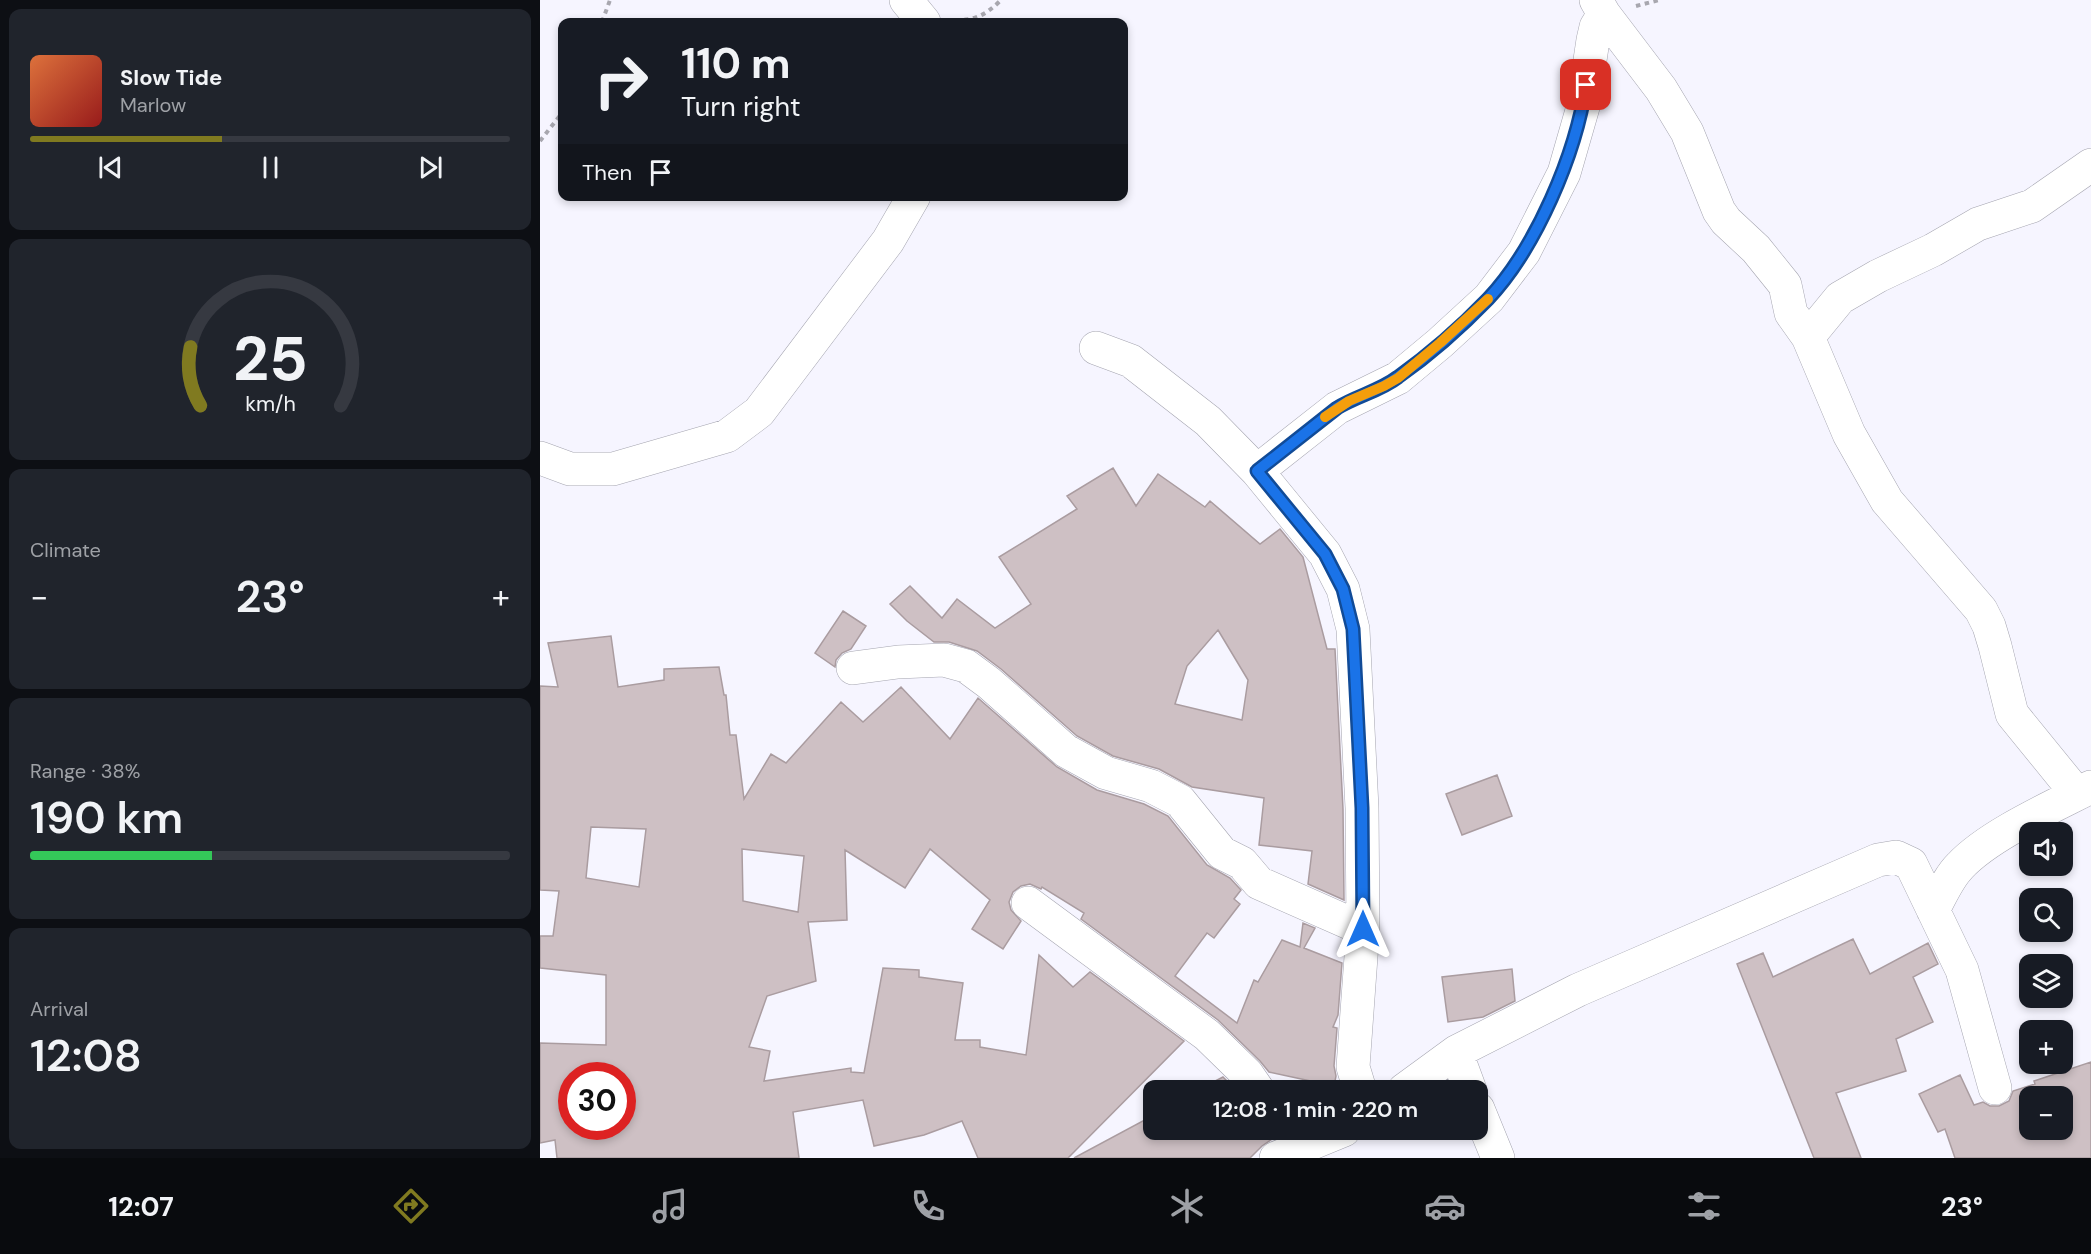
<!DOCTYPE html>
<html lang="en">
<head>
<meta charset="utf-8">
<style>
	body { margin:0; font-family:"DM Sans",sans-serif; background:#20242c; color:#f1f3f6; height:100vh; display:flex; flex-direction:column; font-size:22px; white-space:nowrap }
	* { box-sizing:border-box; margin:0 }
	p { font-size:20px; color:#9ea1a6 }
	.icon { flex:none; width:33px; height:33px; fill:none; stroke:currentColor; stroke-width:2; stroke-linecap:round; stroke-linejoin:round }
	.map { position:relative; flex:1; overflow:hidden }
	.sheet { display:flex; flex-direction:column; gap:9px; padding:9px; background:#0d0f14; width:540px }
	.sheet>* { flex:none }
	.top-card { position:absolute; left:18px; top:18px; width:570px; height:183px; border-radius:12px; box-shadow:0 3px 9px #0003; background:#171b24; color:#f1f3f6; overflow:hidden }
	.buttons { position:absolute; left:1479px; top:822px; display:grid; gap:12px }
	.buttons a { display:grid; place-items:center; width:54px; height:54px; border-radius:12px; background:#171b24; box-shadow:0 3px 9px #0003; font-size:30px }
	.speed { position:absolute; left:18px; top:1062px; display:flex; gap:12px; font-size:30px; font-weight:700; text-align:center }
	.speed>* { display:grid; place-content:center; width:78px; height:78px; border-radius:50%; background:#171b24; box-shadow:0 3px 9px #0003; line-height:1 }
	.speed .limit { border:9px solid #d22; background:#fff; color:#111 }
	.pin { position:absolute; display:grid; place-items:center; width:51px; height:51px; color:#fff; margin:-26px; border-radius:12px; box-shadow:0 3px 9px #0006 }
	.me { position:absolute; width:66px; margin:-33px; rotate:0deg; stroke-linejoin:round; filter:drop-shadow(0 0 4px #0008) }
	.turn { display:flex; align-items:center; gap:21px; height:126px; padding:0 24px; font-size:27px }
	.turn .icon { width:78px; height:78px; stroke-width:2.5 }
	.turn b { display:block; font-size:42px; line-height:51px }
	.then { display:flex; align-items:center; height:57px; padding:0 24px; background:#0003; gap:12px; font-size:22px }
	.big { font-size:45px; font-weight:600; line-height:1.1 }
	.sheet .tile { flex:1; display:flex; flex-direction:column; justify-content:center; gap:9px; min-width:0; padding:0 21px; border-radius:12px; background:#20242c }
	.sheet .dial { align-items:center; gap:0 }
	.dial svg { height:156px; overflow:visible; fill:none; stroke:#363941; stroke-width:7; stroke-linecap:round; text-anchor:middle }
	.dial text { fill:#f1f3f6; stroke:none }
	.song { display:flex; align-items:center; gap:18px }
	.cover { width:72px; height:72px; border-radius:9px; background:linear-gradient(135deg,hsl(20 70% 55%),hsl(0 70% 35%)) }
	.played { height:6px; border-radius:3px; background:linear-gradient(90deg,#807a20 40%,#363941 40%) }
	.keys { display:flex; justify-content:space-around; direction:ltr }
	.heat { display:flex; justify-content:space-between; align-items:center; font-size:33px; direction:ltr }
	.charge { height:9px; border-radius:4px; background:linear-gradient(90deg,#34c759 38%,#363941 0) }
	.trip { position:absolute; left:603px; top:1080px; width:345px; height:60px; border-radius:12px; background:#171b24; box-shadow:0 3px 9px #0003; font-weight:600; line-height:60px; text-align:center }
	.tabs { display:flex; height:96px; justify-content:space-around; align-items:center; background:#090b0e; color:#9ea1a6 }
	.tabs .icon { width:42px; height:42px }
	.tabs .on { color:#807a20 }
	.tabs b { font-size:27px; color:#f1f3f6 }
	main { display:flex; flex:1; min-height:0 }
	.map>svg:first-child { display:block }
	.building { fill:#cec0c4; stroke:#aa9ca0; stroke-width:1.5; fill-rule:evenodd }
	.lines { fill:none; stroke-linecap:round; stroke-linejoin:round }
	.minor-casing { stroke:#a5a5b0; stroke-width:34 }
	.path { stroke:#a8a7af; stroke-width:4; stroke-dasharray:4.5 4.5; stroke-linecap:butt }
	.minor { stroke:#fff; stroke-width:33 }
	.route-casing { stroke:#114b97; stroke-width:15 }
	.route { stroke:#1a73e8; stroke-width:10 }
	.slow { stroke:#f59e0b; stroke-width:10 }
</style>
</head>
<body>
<main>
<section class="sheet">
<div class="tile">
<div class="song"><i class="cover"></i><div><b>Slow Tide</b><p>Marlow</p></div></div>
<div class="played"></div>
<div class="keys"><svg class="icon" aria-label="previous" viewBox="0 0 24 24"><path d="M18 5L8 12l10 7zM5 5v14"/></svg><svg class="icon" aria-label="pause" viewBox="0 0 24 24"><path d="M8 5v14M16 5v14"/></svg><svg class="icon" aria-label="next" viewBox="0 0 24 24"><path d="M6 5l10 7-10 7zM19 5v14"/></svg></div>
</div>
<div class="tile dial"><svg viewBox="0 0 100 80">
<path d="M14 69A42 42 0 1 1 86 69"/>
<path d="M14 69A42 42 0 0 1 9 39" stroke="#807a20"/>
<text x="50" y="56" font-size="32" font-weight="700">25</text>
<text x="50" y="72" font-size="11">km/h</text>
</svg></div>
<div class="tile"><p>Climate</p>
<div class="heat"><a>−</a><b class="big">23°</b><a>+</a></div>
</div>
<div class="tile"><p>Range · 38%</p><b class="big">190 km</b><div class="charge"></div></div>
<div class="tile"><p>Arrival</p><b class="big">12:08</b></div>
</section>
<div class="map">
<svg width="1551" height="1158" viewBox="0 0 1551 1158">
	<rect width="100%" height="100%" fill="#f6f5ff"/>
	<path class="building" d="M 573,468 L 596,506 L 618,474 L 665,507 L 670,501 L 720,544 L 740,529 L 763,557 L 787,649 L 795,649 L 803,809 L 804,900 L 768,884 L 772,851 L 719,845 L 724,798 L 652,787 L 619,769 L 573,756 L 537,736 L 461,669 L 437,651 L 409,642 L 394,642 L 367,621 L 350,604 L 370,586 L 402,618 L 417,599 L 455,628 L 491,604 L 459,557 L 537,509 L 527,496 ZM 678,630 L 708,680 L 702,720 L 635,704 L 647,666 Z
		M 303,611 L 326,626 L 311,649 L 302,653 L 296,660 L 295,667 L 275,653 Z
		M 71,636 L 78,687 L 124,680 L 124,669 L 179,667 L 184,695 L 186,695 L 190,735 L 196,735 L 204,799 L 231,754 L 246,763 L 301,702 L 323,722 L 361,687 L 410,739 L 438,698 L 517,767 L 557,790 L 604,804 L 628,816 L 667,865 L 690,878 L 701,890 L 694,899 L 700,904 L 674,938 L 667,933 L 635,976 L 697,1023 L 714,980 L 718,982 L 742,940 L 760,947 L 763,923 L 775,928 L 764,948 L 802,963 L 798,1015 L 793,1027 L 797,1028 L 794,1066 L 796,1076 L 794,1086 L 729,1072 L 720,1061 L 678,1020 L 541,919 L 544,913 L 502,887 L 501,889 L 490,884 L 481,886 L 473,892 L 469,902 L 471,910 L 481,921 L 463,949 L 432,929 L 450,900 L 390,849 L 365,888 L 305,850 L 307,920 L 268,922 L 276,981 L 227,996 L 209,1047 L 230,1051 L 224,1081 L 311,1068 L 311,1072 L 324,1073 L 343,968 L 379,970 L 379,977 L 423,983 L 415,1040 L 440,1040 L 440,1047 L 486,1055 L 499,955 L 533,987 L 550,972 L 644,1041 L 528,1158 L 438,1158 L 422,1121 L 384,1135 L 334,1146 L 323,1100 L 253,1112 L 259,1158 L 17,1158 L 15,1140 L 0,1143 L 0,1043 L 66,1045 L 66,975 L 0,968 L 0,936 L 13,936 L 19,891 L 0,890 L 0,686 L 18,687 L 8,643 ZM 51,827 L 106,829 L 99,887 L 46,878 ZM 202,849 L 264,856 L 258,912 L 203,901 ZM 32,1076 L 82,1076 L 82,1126 L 32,1126 Z
		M 957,775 L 972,816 L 922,835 L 906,794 Z
		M 1313,939 L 1330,974 L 1388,943 L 1398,964 L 1373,977 L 1393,1022 L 1356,1039 L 1366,1071 L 1296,1093 L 1321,1158 L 1274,1158 L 1197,964 L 1223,953 L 1233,977 Z
		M 972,969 L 975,1001 L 943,1017 L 908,1022 L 902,977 Z
		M 1551,1062 L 1551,1158 L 1415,1158 L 1405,1129 L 1398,1132 L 1379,1094 L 1420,1075 L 1434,1105 L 1443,1102 L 1450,1106 L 1459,1106 L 1469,1101 L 1473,1091 L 1495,1084 L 1494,1081 ZM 1490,1096 L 1522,1096 L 1522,1130 L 1490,1130 Z
		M 683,1077 L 696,1090 L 658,1090 Z
		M 614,1115 L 614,1130 L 724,1130 L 732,1139 L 722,1146 L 710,1158 L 534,1158 Z"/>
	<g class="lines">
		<g class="minor-casing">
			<path id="minor" d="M 366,0 L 384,22
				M 1056,0 L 1064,14 L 1121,89 L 1147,132 L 1179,211 L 1186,221 L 1216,249 L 1245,285 L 1251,313 L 1268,337 L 1309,434 L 1347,501 L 1441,610 L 1449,626 L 1455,646 L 1472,714 L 1537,794
				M 1268,337 L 1300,298 L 1338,276 L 1393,250 L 1438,224 L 1492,206 L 1551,165
				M 556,348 L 591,361 L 668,421 L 717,471 L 785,554 L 803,589 L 813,629 L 822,808 L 823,929 L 813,1067 L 820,1090
				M 0,458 L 30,469 L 73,469 L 187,436 L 219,412 L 348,241 L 374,196
				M 717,471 L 797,408 L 858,378 L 900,343 L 949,298 L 984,252 L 1024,173 L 1043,107 L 1053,40 L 1056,27 L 1064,14
				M 313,668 L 358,662 L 404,660 L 426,666 L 449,683 L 526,751 L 566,773 L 611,786 L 640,801 L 682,853 L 702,863 L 719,883 L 823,929
				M 488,903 L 667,1035 L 707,1074 L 718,1090
				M 1393,910 C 1401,896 1408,878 1420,866 C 1449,835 1512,807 1551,787
				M 916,1052 L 930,1090
				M 864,1090 L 916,1052 L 1038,990 L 1338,860 L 1356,857 L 1371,864 L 1422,970 L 1455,1088
				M 938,1109 L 958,1158
				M 736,1158 L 804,1130"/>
		</g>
		<path class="path" d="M 1096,6 L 1119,0
			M 415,20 C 435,21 447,14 461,0
			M 62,22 L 70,0
			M 0,141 L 22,113"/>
		<use href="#minor" class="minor"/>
	</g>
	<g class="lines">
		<g class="route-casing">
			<path id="route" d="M 823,929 L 822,808 L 813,629 L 803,589 L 785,554 L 717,471 L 797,408 C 816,396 840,391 858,377 C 889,355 922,326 948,299 C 996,248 1036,154 1046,85"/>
		</g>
		<use href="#route" class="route"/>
		<path class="slow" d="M 785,417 L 809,401 L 844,386 L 858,378 L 900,343 L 948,299"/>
	</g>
</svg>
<div class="buttons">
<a><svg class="icon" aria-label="sound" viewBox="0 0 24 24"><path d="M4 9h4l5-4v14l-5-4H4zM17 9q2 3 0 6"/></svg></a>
<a><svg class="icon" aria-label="search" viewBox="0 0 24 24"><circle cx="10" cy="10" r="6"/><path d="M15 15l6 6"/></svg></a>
<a><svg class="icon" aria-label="layers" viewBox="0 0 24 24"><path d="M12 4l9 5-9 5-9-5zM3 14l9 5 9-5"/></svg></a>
<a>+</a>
<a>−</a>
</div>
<div class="speed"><div class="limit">30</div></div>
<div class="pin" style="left:1046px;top:85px;background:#d93025"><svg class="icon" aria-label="arrive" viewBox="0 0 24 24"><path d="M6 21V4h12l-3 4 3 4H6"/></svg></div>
<svg class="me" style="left:823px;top:929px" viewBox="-20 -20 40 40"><path d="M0-17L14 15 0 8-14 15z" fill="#1a73e8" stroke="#fff" stroke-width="4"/></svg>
<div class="trip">12:08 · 1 min · 220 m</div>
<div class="top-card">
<div class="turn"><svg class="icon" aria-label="right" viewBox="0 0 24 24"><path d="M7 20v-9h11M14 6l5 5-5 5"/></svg><div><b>110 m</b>Turn right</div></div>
<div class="then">Then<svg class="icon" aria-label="arrive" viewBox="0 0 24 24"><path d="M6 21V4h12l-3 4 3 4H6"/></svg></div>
</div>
</div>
</main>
<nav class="tabs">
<b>12:07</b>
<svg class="icon on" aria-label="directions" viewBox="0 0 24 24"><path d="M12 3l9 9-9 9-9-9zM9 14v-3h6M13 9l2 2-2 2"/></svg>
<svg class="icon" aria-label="music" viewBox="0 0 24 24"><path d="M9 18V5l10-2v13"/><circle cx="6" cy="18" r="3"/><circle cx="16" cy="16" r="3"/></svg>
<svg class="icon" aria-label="phone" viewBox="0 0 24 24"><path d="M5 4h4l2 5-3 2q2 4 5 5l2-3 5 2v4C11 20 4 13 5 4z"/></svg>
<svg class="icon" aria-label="climate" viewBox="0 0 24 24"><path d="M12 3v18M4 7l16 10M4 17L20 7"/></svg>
<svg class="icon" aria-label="car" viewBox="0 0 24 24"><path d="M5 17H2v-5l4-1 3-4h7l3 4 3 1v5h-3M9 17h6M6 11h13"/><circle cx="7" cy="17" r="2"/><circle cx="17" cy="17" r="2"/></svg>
<svg class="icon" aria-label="filters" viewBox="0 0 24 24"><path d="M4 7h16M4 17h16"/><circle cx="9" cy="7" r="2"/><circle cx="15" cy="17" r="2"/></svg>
<b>23°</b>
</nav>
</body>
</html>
